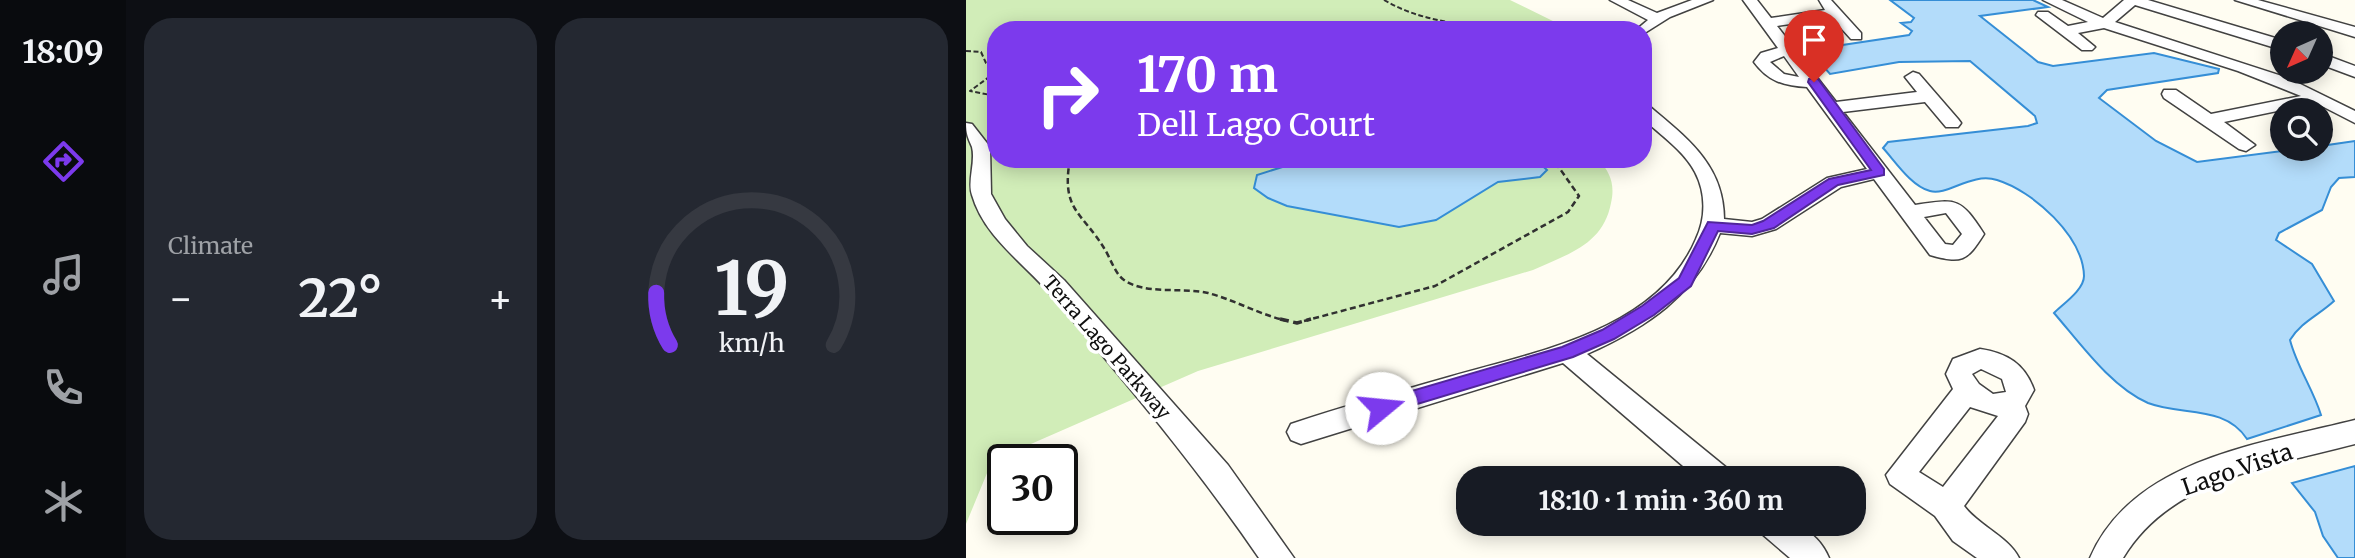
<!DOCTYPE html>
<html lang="en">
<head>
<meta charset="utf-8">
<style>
	body { margin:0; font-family:Merriweather,serif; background:#242831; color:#f1f3f6; height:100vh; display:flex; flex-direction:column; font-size:26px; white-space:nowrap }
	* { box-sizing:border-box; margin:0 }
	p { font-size:23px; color:#9ea1a6 }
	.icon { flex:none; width:38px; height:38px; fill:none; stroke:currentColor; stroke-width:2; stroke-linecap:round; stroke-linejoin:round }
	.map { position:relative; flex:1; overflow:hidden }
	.drawer { display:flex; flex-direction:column; gap:18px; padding:18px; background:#0d0f14; width:840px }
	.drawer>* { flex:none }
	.top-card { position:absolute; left:21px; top:21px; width:665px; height:147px; border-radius:28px; box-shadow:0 4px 18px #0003; background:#7c3aed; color:#fff; overflow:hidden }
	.needle { width:46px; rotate:225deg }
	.fabs { position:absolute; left:1304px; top:21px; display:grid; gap:14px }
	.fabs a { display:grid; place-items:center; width:63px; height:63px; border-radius:50%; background:#171b24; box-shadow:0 4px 18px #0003; font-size:35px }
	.speed { position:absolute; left:21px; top:444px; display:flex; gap:14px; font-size:35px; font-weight:700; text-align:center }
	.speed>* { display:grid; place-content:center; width:91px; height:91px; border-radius:50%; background:#171b24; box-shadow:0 4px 18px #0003; line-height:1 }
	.speed .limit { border:4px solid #111; border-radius:10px; background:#fff; color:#111 }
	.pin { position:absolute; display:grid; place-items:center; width:60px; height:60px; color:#fff; margin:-72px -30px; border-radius:50% 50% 50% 0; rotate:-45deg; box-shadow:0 0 7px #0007 }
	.pin .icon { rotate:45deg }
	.me { position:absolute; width:77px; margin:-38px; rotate:73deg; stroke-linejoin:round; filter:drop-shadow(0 0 5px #0008) }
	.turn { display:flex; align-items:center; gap:24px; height:147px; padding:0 35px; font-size:32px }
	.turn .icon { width:91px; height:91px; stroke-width:2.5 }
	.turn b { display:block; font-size:49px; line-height:60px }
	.big { font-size:52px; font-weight:700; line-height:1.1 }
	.drawer .card { flex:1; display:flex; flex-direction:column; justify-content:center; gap:10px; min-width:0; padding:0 24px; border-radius:28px; background:#242831 }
	.drawer .dial { align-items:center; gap:0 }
	.dial svg { height:182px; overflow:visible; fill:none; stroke:#363941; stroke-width:7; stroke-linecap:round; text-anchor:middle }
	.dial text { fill:#f1f3f6; stroke:none }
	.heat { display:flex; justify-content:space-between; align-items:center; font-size:38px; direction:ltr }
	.drawer .tiles { flex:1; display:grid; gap:18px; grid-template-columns:repeat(2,1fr) }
	.trip { position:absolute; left:490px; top:466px; width:410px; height:70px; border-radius:28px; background:#171b24; box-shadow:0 4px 18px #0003; font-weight:700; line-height:70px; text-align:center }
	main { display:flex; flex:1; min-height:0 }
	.tabs { display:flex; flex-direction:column; width:126px; justify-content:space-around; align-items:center; background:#090b0e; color:#9ea1a6 }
	.tabs .icon { width:49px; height:49px }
	.tabs .current { color:#7c3aed }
	.tabs b { font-size:32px; color:#f1f3f6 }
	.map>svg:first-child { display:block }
	.green { fill:#d1edb8 }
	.water { fill:#b3dcfa; stroke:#358ed6; stroke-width:2 }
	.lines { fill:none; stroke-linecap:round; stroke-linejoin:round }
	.minor-casing { stroke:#424242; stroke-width:3 }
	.path-far2 { stroke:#313131; stroke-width:2; stroke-dasharray:5 2.5; stroke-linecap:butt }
	.path-far1 { stroke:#313131; stroke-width:2.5; stroke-dasharray:6 3.5; stroke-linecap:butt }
	.path { stroke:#313131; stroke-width:3.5; stroke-dasharray:9 4.5; stroke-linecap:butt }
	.minor { fill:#fff; fill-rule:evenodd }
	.route { fill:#7c3aed; stroke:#51269a; stroke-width:2 }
	.labels { text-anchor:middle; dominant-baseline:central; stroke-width:7; stroke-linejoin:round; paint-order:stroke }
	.street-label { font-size:19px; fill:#0f0f0f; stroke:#fff }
	.near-street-label { font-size:23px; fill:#0f0f0f; stroke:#fff }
</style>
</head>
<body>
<main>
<nav class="tabs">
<b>18:09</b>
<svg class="icon current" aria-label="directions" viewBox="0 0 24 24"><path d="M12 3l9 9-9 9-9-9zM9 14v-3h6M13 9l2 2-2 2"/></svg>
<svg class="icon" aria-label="music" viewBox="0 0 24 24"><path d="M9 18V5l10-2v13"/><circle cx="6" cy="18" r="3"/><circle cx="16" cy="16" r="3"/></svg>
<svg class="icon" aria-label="phone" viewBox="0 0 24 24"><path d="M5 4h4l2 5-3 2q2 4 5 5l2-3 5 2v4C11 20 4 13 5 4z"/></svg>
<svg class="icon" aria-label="climate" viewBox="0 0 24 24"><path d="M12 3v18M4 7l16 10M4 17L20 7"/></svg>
</nav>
<section class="drawer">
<div class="tiles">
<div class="card"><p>Climate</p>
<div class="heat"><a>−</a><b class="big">22°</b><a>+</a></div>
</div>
<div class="card dial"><svg viewBox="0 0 100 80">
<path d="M14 69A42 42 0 1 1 86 69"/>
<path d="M14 69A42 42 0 0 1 8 46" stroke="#7c3aed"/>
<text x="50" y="56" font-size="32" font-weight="700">19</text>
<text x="50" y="72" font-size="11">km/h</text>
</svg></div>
</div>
</section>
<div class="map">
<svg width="1389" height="558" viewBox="0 0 1389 558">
	<rect width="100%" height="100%" fill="#fffdf2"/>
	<path class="green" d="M 0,0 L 544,0 L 597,26 L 596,30 L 30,30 L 30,159 L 632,159 C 645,173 649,185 645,203 C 637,245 602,254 567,270 L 232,371 L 26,461 L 0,524 Z"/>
	<path class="water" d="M 924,0 L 1067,0 L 1082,7 L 1014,16 L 1072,62 L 1087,66 L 1188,53 L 1253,69 L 1252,73 L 1141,90 L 1133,98 L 1190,141 L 1231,162 L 1332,149 L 1354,149 L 1355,146 L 1389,141 L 1389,177 L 1373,178 L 1365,187 L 1356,210 L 1313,233 L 1310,240 L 1346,264 L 1368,301 C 1353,315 1335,322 1324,340 C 1331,367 1347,389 1355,415 L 1281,439 C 1259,405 1216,416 1182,403 C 1145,387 1114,343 1088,313 C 1097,304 1118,290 1118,276 C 1117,236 1067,191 1031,180 C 1005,172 982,196 964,191 C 945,186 929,161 917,148 L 922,142 L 1062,126 L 1071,123 L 1069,116 L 1004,61 L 933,62 L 864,74 L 843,50 L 943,35 L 946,31 L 935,23 L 945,22 L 948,18 Z
		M 342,159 L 569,159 L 581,170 L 574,177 L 532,182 L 470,220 L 433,227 L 321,206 L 302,198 L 288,188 L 291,175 Z
		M 1389,466 L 1389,558 L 1372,558 L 1357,536 L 1349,512 L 1326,483 Z"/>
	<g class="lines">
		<g class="minor-casing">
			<path id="minor" d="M 644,0 L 662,0 L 691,13 L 726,0 L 747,0 L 704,17 L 677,34 L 677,30 L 670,30 L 682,20 Z
				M 777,0 L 791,0 L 805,18 L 859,10 L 853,0 L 865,0 L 895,33 L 895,39 L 885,39 L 866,18 L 811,26 L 870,102 L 951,92 L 939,77 L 947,72 L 953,74 L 992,119 L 995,123 L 992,127 L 980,127 L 959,102 L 877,112 L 949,205 C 991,199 994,197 1018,234 C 1001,261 996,264 964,255 L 908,179 L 875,187 L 810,229 L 786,236 L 754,233 C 729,296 681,327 621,354 L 762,469 L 766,478 L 731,478 L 597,363 L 335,444 L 325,440 L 321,432 L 325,424 C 377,406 431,392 483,377 C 569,352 691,331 730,239 C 740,218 740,193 729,172 C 718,151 695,135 677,119 L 677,105 L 683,106 C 721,138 758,165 758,219 L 786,222 L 796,219 L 861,178 L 901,169 L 841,87 C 818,86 802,81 788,62 L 795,53 L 812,48 ZM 818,56 L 833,77 L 818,74 L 804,62 ZM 980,213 L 996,234 L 987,245 L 979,244 L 958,217 Z
				M 1077,0 L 1096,0 L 1137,18 L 1158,0 L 1182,0 L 1316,40 L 1316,50 L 1169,5 L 1149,22 L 1322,78 L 1389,111 L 1389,123 L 1350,103 L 1258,122 L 1289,145 L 1280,151 L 1273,149 L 1198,98 L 1196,94 L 1198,90 L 1210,90 L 1245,114 L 1335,96 L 1272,71 L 1138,28 L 1112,33 L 1129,47 L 1126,50 L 1116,50 L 1070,15 L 1072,12 L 1082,12 L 1102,26 L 1122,22 Z
				M 1269,0 L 1292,0 L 1389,27 L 1389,37 Z
				M 1354,53 L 1389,66 L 1389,77 L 1354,64 Z
				M 0,123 L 6,124 L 24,147 L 25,194 L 39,219 L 61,246 L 98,280 L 262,465 L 328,558 L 293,558 C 230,466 158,380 85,295 C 58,263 18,237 6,195 C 1,181 10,162 6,147 C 2,138 0,134 0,123 Z
				M 1014,349 C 1041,353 1059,364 1068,390 L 1059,406 L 1062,414 L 1059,422 L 998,506 C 1013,526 1043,537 1053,558 L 1011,558 L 987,541 L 969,516 L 924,484 L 920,475 L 987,389 L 980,374 L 987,359 ZM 1015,369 L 1036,379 L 1040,392 L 1027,394 L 1013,384 L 1006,374 ZM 1004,407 L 1032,416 L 977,487 L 953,472 Z
				M 1389,420 L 1389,444 C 1306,466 1205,478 1157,558 L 1124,558 C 1167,458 1296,444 1389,420 Z
				M 791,523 C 823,523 848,524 863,558 L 824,558 L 795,533 Z"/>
		</g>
		<path class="path-far2" d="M 418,0 C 459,24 505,25 551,30
			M 0,51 L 15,52 L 20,63 L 30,69
			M 30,72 L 4,91 L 30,96"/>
		<path class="path-far1" d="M 104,159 C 95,210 115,211 138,248 C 144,257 149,274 158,280 C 179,295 217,287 242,293 C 269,300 294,315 322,321
			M 338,321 L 469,286 L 602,212 L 613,196 L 587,159"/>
		<path class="path" d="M 314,319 L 331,323 L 345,319"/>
		<use href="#minor" class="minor"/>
	</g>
	<path class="route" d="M 843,79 L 852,79 L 918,169 L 918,175 L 872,185 L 808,228 L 786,234 L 752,231 L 725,286 L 688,315 L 648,339 L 607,357 L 415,415 L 408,413 L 406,408 L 408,402 L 596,347 L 636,330 L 676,306 L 713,278 L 742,222 L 786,225 L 797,221 L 863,179 L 905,170 L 842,82 Z"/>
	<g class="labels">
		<g class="street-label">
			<text transform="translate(141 347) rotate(49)">Terra Lago Parkway</text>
		</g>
		<g class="near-street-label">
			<text transform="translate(1271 469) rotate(-19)">Lago Vista</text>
		</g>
	</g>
</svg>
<div class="fabs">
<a><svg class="needle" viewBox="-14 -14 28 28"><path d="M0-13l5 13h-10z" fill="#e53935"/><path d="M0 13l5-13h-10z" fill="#9ea1a6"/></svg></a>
<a><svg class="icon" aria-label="search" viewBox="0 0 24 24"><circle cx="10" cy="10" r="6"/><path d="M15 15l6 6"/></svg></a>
</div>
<div class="speed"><div class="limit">30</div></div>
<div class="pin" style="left:848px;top:82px;background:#d93025"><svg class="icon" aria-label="arrive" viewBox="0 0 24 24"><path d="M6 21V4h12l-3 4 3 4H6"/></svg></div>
<svg class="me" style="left:415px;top:408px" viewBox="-20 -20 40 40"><circle r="19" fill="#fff"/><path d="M0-13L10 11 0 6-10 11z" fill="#7c3aed"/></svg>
<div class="trip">18:10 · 1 min · 360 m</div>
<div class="top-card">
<div class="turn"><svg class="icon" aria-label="right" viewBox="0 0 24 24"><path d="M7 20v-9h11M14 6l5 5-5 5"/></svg><div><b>170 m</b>Dell Lago Court</div></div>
</div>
</div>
</main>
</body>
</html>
